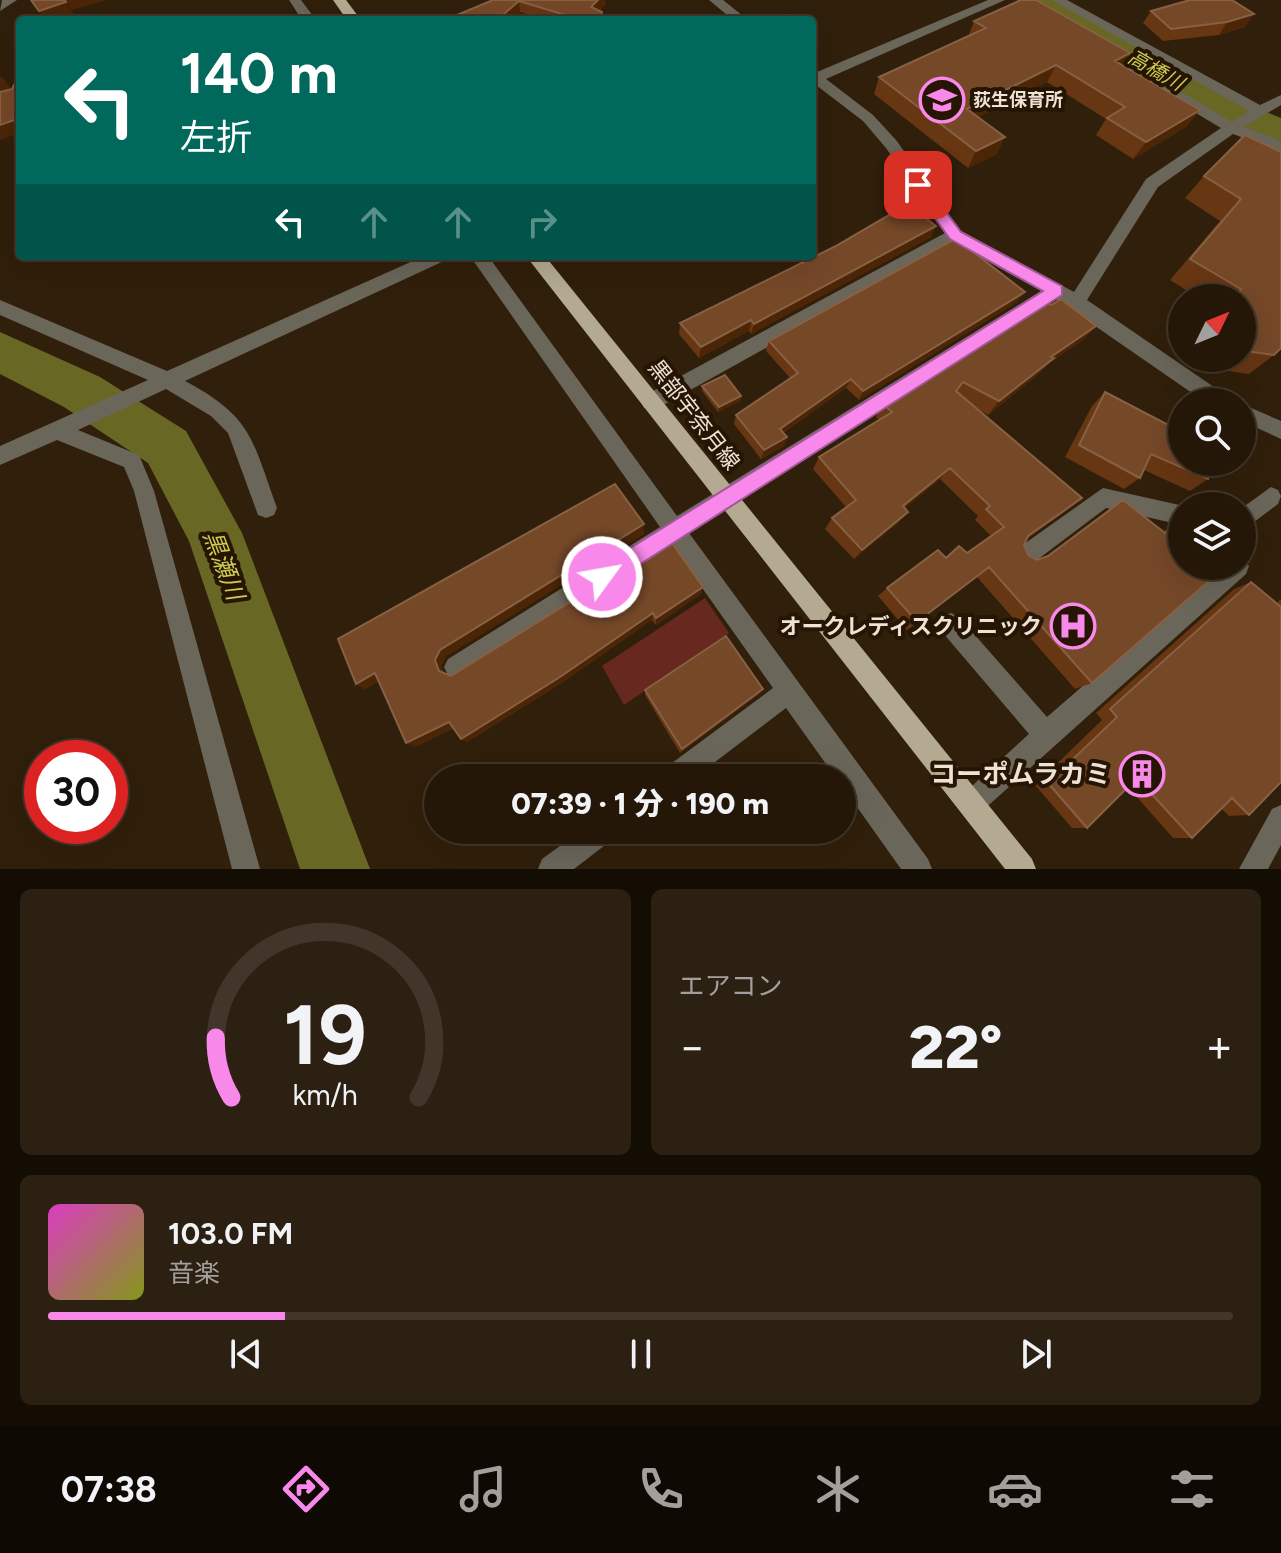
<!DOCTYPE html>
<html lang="ja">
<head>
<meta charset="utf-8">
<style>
	body { margin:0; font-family:Figtree,"Noto Sans JP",sans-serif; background:#2c2012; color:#f1f3f6; height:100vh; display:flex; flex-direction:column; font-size:30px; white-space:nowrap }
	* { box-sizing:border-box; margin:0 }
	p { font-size:26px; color:#a39f9c }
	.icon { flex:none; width:44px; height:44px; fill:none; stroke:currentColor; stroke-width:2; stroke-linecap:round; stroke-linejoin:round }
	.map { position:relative; height:869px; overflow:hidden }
	.drawer { display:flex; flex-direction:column; gap:20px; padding:20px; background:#140d04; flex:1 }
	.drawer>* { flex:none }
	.hud { position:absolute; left:16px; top:16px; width:800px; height:244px; border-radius:8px; box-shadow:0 8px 32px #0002,0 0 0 2px #413629; background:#00695c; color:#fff; overflow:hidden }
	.needle { width:52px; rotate:47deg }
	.buttons { position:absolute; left:1168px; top:284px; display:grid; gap:16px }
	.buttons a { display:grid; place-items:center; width:88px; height:88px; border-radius:50%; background:#241708; box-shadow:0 8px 32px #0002,0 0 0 2px #413629; font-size:40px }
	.speed { position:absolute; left:24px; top:740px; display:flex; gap:16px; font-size:40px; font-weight:700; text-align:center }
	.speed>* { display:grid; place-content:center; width:104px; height:104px; border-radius:50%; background:#241708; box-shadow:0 8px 32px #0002,0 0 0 2px #413629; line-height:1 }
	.speed .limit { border:12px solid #d22; background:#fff; color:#111 }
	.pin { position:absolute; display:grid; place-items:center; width:68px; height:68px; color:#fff; margin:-34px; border-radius:16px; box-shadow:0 4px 12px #0006 }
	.me { position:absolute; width:88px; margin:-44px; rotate:58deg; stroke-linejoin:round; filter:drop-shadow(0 0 6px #0008) }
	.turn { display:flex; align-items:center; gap:28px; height:168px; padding:0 32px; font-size:36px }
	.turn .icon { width:104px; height:104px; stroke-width:2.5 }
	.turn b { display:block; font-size:56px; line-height:68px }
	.lanes { display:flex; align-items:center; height:76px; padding:0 32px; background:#0003; justify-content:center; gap:40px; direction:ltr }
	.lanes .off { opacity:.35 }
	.big { font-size:60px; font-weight:800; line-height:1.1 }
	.drawer .tile { flex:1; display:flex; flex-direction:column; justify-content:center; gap:12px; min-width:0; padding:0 28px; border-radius:12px; background:#2c2012 }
	.drawer .dial { align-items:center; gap:0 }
	.dial svg { height:208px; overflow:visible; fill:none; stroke:#413629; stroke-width:7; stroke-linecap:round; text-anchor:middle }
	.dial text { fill:#f1f3f6; stroke:none }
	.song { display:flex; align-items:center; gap:24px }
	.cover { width:96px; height:96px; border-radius:12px; background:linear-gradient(135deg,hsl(310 70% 55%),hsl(70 70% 35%)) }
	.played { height:8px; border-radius:4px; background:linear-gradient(90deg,#f888e9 20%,#413629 20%) }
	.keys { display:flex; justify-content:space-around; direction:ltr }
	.heat { display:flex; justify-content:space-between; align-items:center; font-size:44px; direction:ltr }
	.drawer .tiles { flex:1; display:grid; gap:20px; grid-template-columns:1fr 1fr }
	.tile:last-child { grid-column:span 2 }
	.trip { position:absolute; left:424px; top:764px; width:432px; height:80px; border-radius:40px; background:#241708; box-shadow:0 8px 32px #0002,0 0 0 2px #413629; font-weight:800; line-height:80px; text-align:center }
	.menu { display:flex; height:128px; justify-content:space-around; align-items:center; background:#0e0903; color:#a39f9c }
	.menu .icon { width:56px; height:56px }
	.menu .on { color:#f888e9 }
	.menu b { font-size:36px; color:#f1f3f6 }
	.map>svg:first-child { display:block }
	.green { fill:#67281f }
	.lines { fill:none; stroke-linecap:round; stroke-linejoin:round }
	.river { fill:#686723; fill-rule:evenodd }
	.minor { fill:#6b665a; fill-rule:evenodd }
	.major { fill:#b3aa91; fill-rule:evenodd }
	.wall { fill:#673613 }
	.shaded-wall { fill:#4b2506 }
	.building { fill:#754828; stroke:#886043; stroke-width:2 }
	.route { fill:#f888e9; stroke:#a15897; stroke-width:2 }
	.labels { text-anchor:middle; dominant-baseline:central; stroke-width:8; stroke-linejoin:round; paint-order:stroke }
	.far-poi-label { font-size:18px; font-weight:bold; fill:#ede2d5; stroke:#251502; text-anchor:start }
	.far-water-label { font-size:20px; font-style:italic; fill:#cbca53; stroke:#251502 }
	.street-label { font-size:22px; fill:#ede2d5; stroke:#251502 }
	.poi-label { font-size:22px; font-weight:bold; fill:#ede2d5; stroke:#251502; text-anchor:end }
	.water-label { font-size:24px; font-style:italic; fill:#cbca53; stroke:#251502 }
	.near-poi-label { font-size:26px; font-weight:bold; fill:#ede2d5; stroke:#251502; text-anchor:end }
</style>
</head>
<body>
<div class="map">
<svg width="1281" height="869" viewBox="0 0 1281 869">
	<rect width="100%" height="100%" fill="#301f0a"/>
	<path class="green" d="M 705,598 L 729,633 L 624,705 L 602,666 Z"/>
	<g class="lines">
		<path class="river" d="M 1017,0 L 1058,0 L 1230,97 L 1281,118 L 1281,146 L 1204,113 L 1022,7 Z
			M 0,332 L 100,377 L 186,431 L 242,533 L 370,869 L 300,869 L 189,541 L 148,463 L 64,407 L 0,374 Z"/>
		<path class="minor" d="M 2,0 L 17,0 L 0,11 Z
			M 289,0 L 301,0 L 316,20 L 302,20 Z
			M 709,0 L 723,0 L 748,20 L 733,20 Z
			M 988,0 L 1005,0 L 826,79 L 873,115 L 896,140 L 961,231 L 1074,292 L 1146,179 L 1221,128 L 1097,54 L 1097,48 L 1107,48 L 1232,122 L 1249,111 L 1052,0 L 1067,0 L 1260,105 L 1281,95 L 1281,105 L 1244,127 L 1281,141 L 1281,152 L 1233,134 L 1158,187 L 1087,300 L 1227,396 L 1230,402 L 1205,402 L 1056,299 L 689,533 L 928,859 L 932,869 L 901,869 L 842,786 L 842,778 L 836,778 L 786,708 L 694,778 L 660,778 L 664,769 L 773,688 L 671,544 L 464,675 L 456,679 L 448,675 L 444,667 L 448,659 L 660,527 L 470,256 L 488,256 L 677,516 L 1041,291 L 955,243 L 658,408 L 651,410 L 644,408 L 641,402 L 644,396 L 945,233 L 886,148 L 863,121 L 812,82 L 812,71 L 817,72 Z
			M 424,256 L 449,256 L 446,260 L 185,381 C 253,417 252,440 277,508 L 274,515 L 266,518 L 258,515 L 228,433 L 211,416 L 166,389 L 78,430 L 139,455 L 154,491 L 260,869 L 232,869 L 134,491 L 124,467 L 57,440 L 0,465 L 0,446 L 148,380 L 0,315 L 0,300 L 167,371 Z
			M 1242,404 L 1281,421 L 1281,439 L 1242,421 Z
			M 1271,487 L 1278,490 L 1281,496 L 1278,504 L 1242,531 L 1242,508 Z
			M 1103,488 L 1184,506 L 1182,525 L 1106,508 L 1033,563 L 1025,567 L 1017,563 L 1014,556 L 1017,549 Z
			M 1242,557 L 1249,566 L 1246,574 L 980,813 L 971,817 L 962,813 L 958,804 L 962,795 L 1029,734 L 943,633 L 939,625 L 943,617 L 951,613 L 959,617 L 1047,717 L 1221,566 L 1242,566 Z
			M 1281,805 L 1281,845 L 1268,869 L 1239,869 L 1272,809 Z
			M 582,830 L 617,830 L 613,839 L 574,869 L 538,869 L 542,859 Z"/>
		<path class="major" d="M 333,0 L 346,0 L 361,20 L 347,20 Z
			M 526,256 L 545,256 L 1032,859 L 1036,869 L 1005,869 Z"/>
	</g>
	<path class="wall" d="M 493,0 L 606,4 L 599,11 L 602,12 L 602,20 L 547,20 L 520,12 L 511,20 L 448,20 L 447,19 Z
		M 1190,0 L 1245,27 L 1219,35 L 1163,41 L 1143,23 L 1151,11 Z
		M 974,21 L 1130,53 L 1122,65 L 1200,110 L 1186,127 L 1133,159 L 1096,135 L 1106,119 L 1047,82 L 978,117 L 997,154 L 968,168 L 874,94 L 879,77 L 968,37 Z
		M 1245,135 L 1274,355 L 1249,374 L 1222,370 L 1211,358 L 1242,358 L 1242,298 L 1199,298 L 1170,280 L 1220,221 L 1185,198 L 1204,176 Z
		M 936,226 L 931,237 L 751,334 L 749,331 L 699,358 L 679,334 L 680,323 Z
		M 1017,302 L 859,400 L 846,388 L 783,433 L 787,437 L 784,446 L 761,459 L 734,424 L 736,415 L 790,378 L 766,351 L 769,341 Z
		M 1051,305 L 1096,326 L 1083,340 L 1048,364 L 1041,372 L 988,415 L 978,409 L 1067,510 L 1028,538 L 1024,545 L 1028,555 L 1037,560 L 1046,557 L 1123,500 L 1163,532 L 1182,519 L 1182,566 L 1092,683 L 1075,689 L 977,577 L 907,630 L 878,596 L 887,588 L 946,558 L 967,553 L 991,536 L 975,520 L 978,516 L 940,479 L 905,508 L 899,522 L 854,559 L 825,529 L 832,518 L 846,507 L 813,469 L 819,457 L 879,420 L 876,417 L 883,404 Z
		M 702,386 L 741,396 L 740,401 L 718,412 L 702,391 Z
		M 1105,392 L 1208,479 L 1190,491 L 1144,470 L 1140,478 L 1124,489 L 1065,457 L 1092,406 Z
		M 644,524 L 644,534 L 446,656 L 441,666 L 444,673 L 451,676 L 701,594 L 656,625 L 652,620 L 563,682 L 467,742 L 461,739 L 453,728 L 415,747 L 379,681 L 365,689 L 356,684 Z
		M 1251,582 L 1276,604 L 1281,599 L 1281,782 L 1249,815 L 1229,816 L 1221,808 L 1192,838 L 1173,838 L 1128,787 L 1087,828 L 1072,828 L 1035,785 L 1102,720 L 1096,713 L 1234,589 Z
		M 645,690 L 758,695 L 680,753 L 645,695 Z"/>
	<path class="shaded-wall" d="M 65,0 L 108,0 L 72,10 Z
		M 598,0 L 605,0 L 606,4 L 592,18 L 591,7 Z
		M 519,1 L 520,12 L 511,20 L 497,20 Z
		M 66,2 L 74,14 L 56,20 L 45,20 L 39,11 Z
		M 1254,14 L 1245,27 L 1219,35 L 1227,22 Z
		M 1130,53 L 1119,71 L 1115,61 Z
		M 1056,65 L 1047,82 L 960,126 L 967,109 Z
		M 0,77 L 2,77 L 11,88 L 0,92 Z
		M 1200,110 L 1186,127 L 1133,159 L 1146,142 Z
		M 20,118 L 20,133 L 0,140 L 0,125 Z
		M 1005,137 L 997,154 L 968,168 L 976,151 Z
		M 936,226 L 931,237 L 751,334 L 754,324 Z
		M 1025,292 L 1017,302 L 859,400 L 863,391 Z
		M 751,320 L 749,331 L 699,358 L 701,347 Z
		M 1096,326 L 1083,340 L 1048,364 L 1041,372 L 988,415 L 999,401 L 1051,357 Z
		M 851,379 L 846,388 L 777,437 L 780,429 Z
		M 741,396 L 740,401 L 718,412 L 719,407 Z
		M 787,437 L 784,446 L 761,459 L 764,450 Z
		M 950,468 L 940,479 L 894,517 L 903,506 Z
		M 908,512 L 899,522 L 854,559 L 862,550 Z
		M 644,524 L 644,534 L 446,656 L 441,666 L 445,676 L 439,671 L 435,660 L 440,650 Z
		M 703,587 L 701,594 L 656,625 L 656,618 Z
		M 653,613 L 652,620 L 563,682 L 467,742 L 461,739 Z
		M 375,673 L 384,678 L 365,689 L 356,684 Z
		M 763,689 L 758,695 L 680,753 L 682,749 Z
		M 449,722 L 456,726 L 415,747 L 406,743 Z"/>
	<path class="building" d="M 31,0 L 65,0 L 66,2 L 39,11 Z
		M 493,0 L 598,0 L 591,7 L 602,12 L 599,20 L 582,20 L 519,1 L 497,20 L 449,20 L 447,19 Z
		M 1021,0 L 1036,0 L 1130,53 L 1115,61 L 1200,110 L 1146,142 L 1107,118 L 1125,107 L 1056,65 L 967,109 L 1005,137 L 976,151 L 879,77 L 986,28 L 974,21 Z
		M 1190,0 L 1232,0 L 1254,14 L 1227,22 L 1171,29 L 1151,11 Z
		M 268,16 L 271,20 L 257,20 Z
		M 14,85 L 20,89 L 20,118 L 0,125 L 0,92 L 12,89 Z
		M 1245,135 L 1281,152 L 1281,348 L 1274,355 L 1246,351 L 1242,347 L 1242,298 L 1236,298 L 1241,289 L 1190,259 L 1241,199 L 1204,176 Z
		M 908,204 L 936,226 L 754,324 L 751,320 L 701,347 L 680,323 L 834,247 Z
		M 953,240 L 963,244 L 1025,292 L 863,391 L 851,379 L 780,429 L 787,437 L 764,450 L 736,415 L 798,373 L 769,341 Z
		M 1061,299 L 1096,326 L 1051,357 L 1054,358 L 999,401 L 963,382 L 956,391 L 1082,498 L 1028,536 L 1024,545 L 1028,555 L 1037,560 L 1048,556 L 1123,500 L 1165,533 L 1182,520 L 1182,566 L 1226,566 L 1092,683 L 989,567 L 917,622 L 887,588 L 938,550 L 946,558 L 959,546 L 967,553 L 1004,527 L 986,509 L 990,506 L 950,468 L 903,506 L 908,512 L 862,550 L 832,518 L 856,500 L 819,457 L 892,412 L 883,404 L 1046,301 L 1051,305 Z
		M 725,375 L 741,396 L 719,407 L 702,386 Z
		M 1105,392 L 1182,432 L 1182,462 L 1213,462 L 1208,479 L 1151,454 L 1140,478 L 1079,445 Z
		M 615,484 L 644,524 L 440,650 L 435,660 L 439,671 L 451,676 L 659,547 L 661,550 L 672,543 L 703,587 L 656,618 L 653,613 L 560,677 L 461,739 L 449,722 L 406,743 L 375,673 L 356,684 L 338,639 Z
		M 1251,582 L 1281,607 L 1281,782 L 1249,815 L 1232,798 L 1192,838 L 1137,778 L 1087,828 L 1048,783 L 1117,717 L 1110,709 Z
		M 726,636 L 763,689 L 682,749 L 645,690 Z"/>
	<path class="route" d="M 918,180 L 923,181 L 961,232 L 1062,286 L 1062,295 L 609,584 L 602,587 L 595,584 L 592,577 L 595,570 L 1043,291 L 950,239 L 911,185 Z"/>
	<defs>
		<g id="school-ring" transform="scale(2.3)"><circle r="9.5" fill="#251502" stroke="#f888e9" stroke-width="1.5"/><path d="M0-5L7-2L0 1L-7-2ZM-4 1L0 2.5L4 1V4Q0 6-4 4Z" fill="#f888e9"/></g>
		<g id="hospital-ring" transform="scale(2.3)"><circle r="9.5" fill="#251502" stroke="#f888e9" stroke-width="1.5"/><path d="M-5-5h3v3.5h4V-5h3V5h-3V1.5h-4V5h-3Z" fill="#f888e9"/></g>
		<g id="building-ring" transform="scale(2.3)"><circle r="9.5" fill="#251502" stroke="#f888e9" stroke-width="1.5"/><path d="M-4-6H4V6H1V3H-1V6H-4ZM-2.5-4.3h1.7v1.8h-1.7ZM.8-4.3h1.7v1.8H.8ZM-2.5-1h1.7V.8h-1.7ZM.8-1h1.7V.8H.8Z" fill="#f888e9"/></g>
	</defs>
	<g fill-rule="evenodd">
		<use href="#school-ring" x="942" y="100"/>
		<use href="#hospital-ring" x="1073" y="626"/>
		<use href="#building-ring" x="1142" y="774"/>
	</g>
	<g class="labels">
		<g class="far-poi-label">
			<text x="973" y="100">荻生保育所</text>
		</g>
		<g class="far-water-label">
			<text transform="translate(1156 70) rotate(30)">高橋川</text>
		</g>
		<g class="street-label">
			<text transform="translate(694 415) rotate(52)">黒部宇奈月線</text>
		</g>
		<g class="poi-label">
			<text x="1042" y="626">オークレディスクリニック</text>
		</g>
		<g class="water-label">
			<text transform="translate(224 565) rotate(69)">黒瀬川</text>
		</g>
		<g class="near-poi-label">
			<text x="1111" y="774">コーポムラカミ</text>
		</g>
	</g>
</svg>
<div class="buttons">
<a><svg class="needle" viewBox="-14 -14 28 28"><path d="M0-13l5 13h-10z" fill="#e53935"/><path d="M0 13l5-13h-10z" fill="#a39f9c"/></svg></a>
<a><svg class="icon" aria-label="search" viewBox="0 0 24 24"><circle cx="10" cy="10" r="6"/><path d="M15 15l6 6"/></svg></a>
<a><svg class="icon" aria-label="layers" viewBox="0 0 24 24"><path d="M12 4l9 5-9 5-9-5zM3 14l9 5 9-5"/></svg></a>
</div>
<div class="speed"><div class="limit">30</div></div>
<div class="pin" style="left:918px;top:185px;background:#d93025"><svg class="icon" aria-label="arrive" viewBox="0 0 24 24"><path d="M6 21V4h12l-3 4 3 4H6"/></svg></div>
<svg class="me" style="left:602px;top:577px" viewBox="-20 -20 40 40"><circle r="17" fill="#f888e9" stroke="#fff" stroke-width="3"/><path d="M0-11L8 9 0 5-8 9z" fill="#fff"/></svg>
<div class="trip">07:39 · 1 分 · 190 m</div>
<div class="hud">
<div class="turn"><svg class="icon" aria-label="left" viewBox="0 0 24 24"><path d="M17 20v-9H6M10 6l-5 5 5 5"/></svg><div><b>140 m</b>左折</div></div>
<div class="lanes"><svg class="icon" aria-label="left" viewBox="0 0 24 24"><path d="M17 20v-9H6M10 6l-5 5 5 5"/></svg><svg class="icon off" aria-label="ahead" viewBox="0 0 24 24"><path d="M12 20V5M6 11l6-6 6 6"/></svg><svg class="icon off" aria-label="ahead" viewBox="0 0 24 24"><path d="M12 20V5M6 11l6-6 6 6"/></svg><svg class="icon off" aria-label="right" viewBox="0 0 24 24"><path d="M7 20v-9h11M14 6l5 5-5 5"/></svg></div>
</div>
</div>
<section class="drawer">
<div class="tiles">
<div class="tile dial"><svg viewBox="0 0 100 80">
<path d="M14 69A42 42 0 1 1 86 69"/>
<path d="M14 69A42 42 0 0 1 8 46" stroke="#f888e9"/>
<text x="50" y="56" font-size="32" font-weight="700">19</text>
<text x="50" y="72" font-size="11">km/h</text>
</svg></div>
<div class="tile"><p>エアコン</p>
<div class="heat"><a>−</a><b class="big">22°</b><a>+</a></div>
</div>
<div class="tile">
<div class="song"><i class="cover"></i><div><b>103.0 FM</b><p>音楽</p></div></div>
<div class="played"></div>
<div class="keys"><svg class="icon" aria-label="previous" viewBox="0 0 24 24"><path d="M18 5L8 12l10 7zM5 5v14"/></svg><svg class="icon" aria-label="pause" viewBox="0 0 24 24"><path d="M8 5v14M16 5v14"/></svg><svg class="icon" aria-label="next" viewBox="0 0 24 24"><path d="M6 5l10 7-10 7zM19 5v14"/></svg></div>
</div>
</div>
</section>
<nav class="menu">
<b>07:38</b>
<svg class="icon on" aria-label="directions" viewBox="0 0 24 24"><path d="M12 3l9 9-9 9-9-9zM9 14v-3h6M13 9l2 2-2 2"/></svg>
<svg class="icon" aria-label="music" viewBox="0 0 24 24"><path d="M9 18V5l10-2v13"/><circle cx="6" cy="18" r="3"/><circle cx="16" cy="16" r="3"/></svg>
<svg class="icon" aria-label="phone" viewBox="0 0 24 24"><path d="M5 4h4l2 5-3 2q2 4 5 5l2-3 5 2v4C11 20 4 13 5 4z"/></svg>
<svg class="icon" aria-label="climate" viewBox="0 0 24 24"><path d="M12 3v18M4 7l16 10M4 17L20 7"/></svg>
<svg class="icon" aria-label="car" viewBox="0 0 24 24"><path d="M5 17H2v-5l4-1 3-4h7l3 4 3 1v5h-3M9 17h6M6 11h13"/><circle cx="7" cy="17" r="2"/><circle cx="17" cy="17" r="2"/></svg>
<svg class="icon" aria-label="filters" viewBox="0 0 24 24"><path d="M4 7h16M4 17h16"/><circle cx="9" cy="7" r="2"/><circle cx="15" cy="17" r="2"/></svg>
</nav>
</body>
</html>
